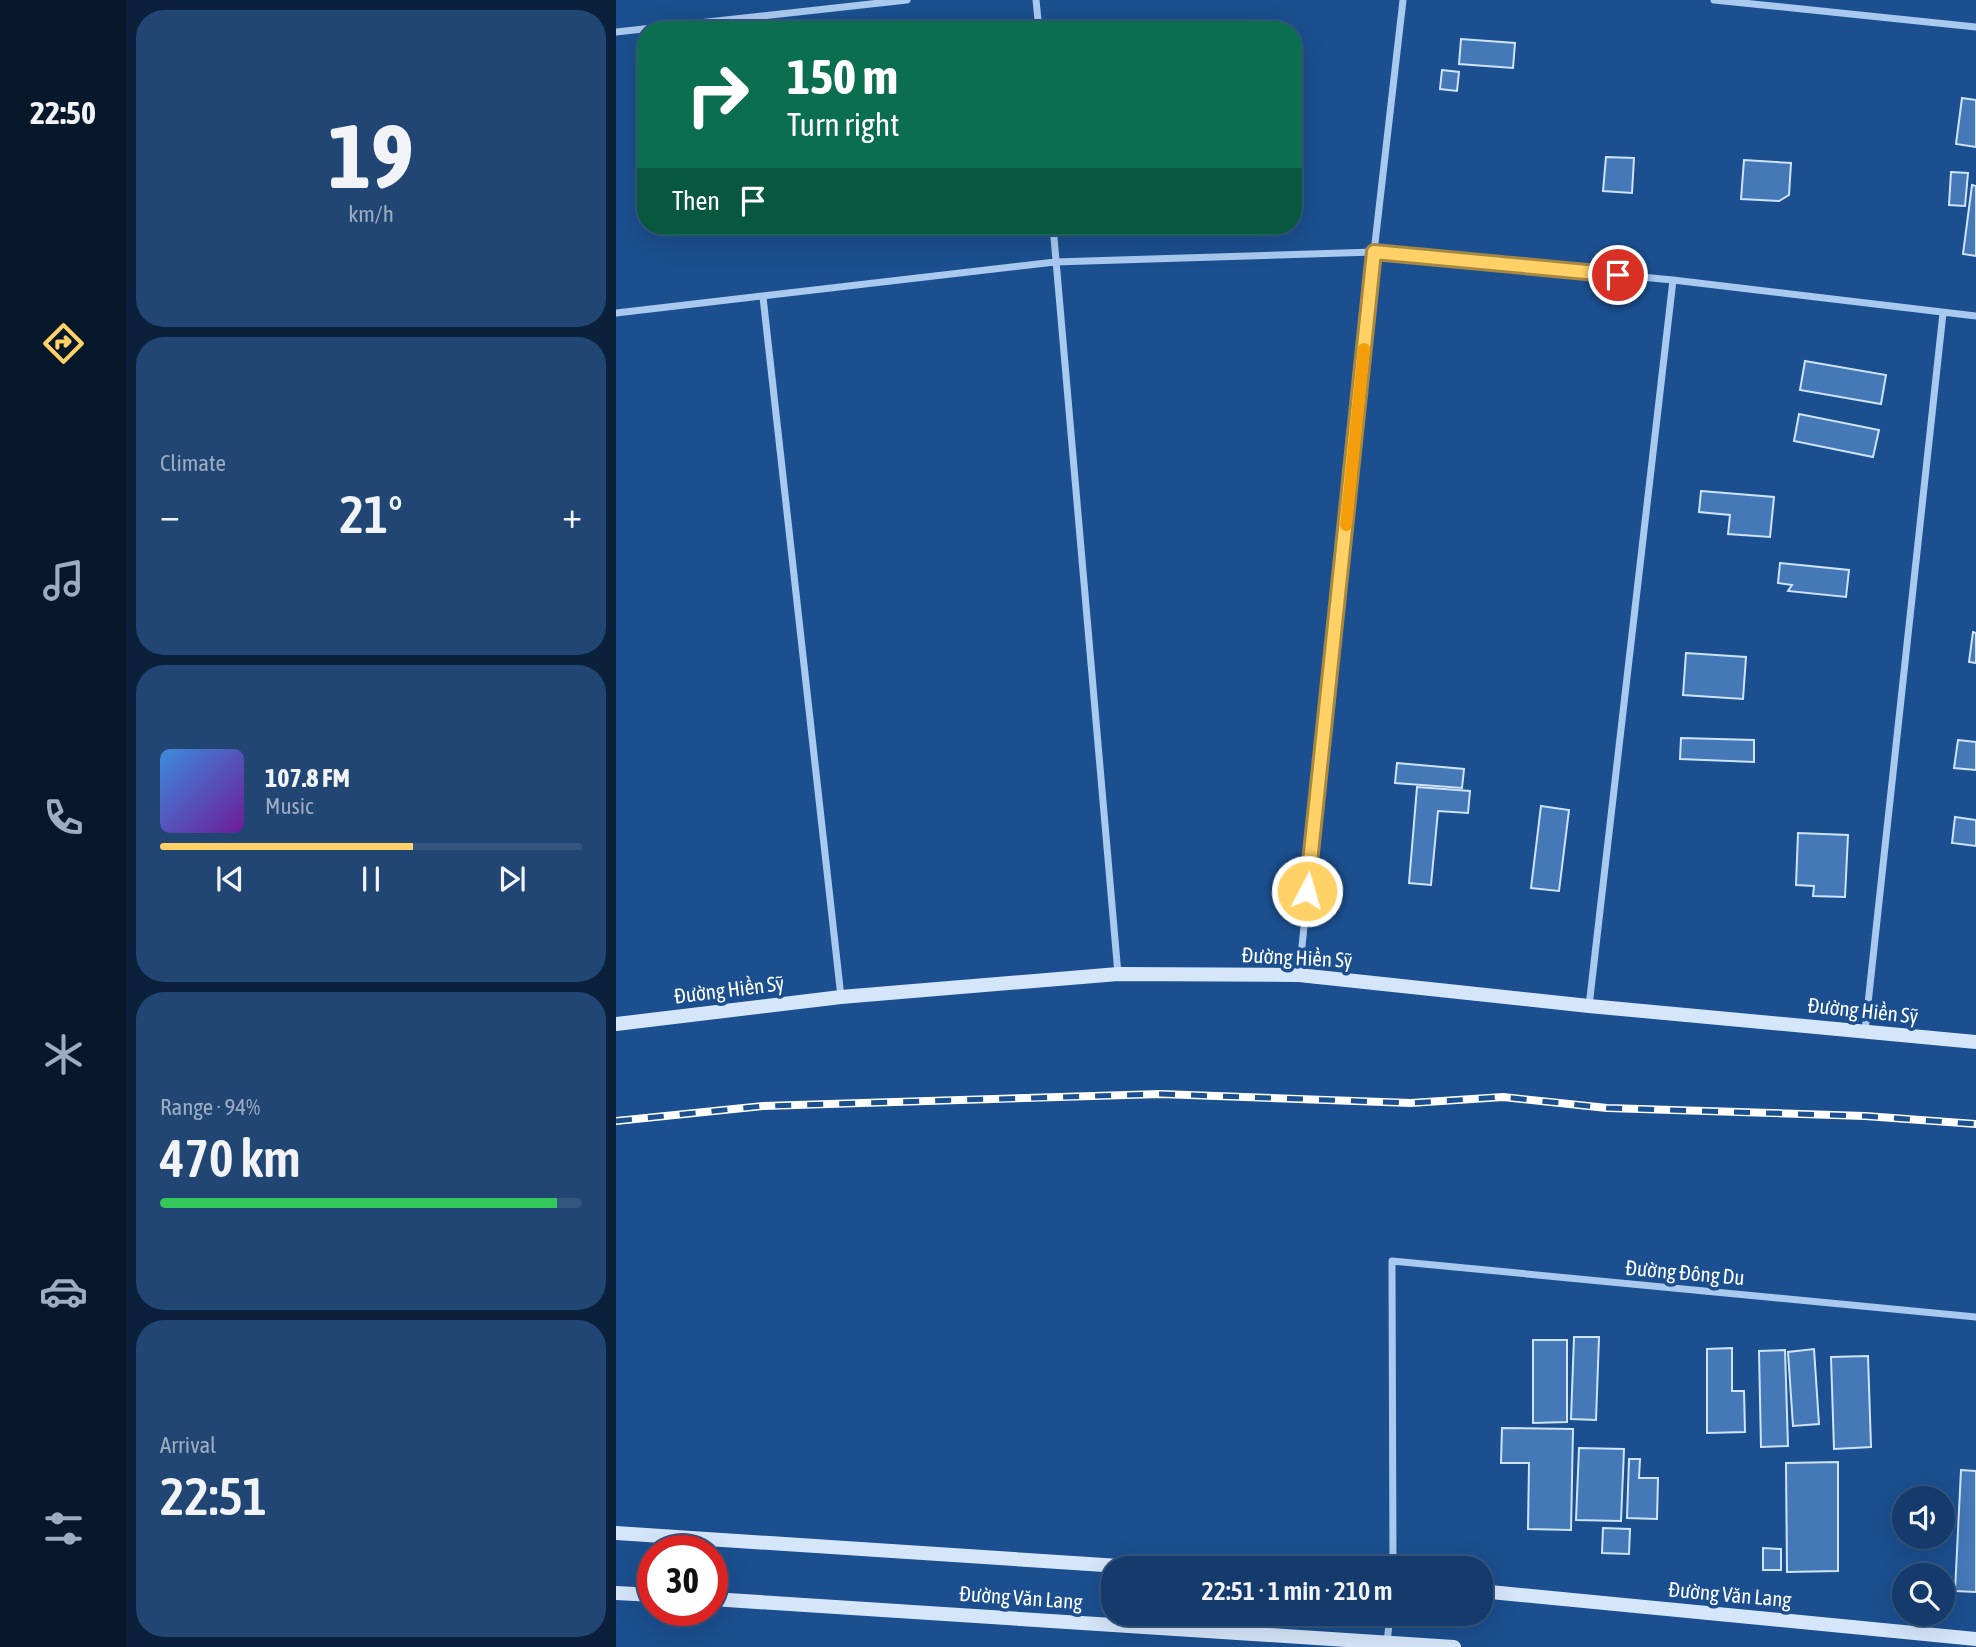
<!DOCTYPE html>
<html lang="en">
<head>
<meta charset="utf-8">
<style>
	body { margin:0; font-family:"Asap Condensed",sans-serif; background:#214673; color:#f1f3f6; height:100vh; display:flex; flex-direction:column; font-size:26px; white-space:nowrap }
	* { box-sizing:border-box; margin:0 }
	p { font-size:23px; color:#9dadc1 }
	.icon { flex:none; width:38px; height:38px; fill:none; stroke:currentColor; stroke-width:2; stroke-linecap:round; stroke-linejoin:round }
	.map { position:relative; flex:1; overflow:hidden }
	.drawer { display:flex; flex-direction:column; gap:10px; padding:10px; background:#0b203b; width:490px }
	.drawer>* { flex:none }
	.top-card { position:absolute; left:21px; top:21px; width:665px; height:214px; border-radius:28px; box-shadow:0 7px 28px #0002,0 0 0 2px #33557e; background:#0b6e4f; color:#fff; overflow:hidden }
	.tools { position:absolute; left:1276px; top:1486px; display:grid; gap:14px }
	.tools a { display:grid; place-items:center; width:63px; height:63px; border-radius:50%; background:#143b6b; box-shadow:0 7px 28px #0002,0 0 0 2px #33557e; font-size:35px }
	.speed { position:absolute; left:21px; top:1535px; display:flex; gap:14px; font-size:35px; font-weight:700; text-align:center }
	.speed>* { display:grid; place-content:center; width:91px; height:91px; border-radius:50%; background:#143b6b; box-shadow:0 7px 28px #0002,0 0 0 2px #33557e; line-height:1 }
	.speed .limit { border:10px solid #d22; background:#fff; color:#111 }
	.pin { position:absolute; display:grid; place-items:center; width:60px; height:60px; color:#fff; margin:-30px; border:4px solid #fff; border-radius:50%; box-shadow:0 2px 7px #0007 }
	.me { position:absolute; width:77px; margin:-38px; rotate:6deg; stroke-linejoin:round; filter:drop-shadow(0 0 5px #0008) }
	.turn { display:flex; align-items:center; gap:24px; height:147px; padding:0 35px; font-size:32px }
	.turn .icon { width:91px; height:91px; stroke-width:2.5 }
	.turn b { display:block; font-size:49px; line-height:60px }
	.then { display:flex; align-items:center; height:66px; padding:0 35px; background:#0003; gap:14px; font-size:26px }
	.big { font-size:52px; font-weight:600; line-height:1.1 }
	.drawer .tile { flex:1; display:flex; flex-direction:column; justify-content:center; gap:10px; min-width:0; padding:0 24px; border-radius:28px; background:#214673 }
	.drawer .dial { align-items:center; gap:0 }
	.dial b { font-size:91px; line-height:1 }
	.song { display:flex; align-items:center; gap:21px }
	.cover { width:84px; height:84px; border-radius:10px; background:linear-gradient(135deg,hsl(210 70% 55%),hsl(280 70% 35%)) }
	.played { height:7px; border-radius:4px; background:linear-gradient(90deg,#ffd166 60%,#33557e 60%) }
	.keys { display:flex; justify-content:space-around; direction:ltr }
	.heat { display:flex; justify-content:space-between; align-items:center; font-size:38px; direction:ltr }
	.charge { height:10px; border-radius:5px; background:linear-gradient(90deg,#34c759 94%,#33557e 0) }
	.trip { position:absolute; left:485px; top:1556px; width:392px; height:70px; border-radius:28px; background:#143b6b; box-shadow:0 7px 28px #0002,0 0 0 2px #33557e; font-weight:600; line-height:70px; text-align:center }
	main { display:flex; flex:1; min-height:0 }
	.tab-bar { display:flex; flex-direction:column; width:126px; justify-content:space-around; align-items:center; background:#08182b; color:#9dadc1 }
	.tab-bar .icon { width:49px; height:49px }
	.tab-bar .on { color:#ffd166 }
	.tab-bar b { font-size:32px; color:#f1f3f6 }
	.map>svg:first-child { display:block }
	.building { fill:#4478b7; stroke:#cfe3fa; stroke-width:2 }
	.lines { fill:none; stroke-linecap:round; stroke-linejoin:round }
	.street { stroke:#a9c9ee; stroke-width:7 }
	.secondary { stroke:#d6e6fa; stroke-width:14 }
	.rail-casing { stroke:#fff; stroke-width:8 }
	.rail { stroke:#1b4f8f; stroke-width:5; stroke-dasharray:16; stroke-linecap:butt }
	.route-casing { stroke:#a68842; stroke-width:18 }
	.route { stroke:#ffd166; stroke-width:12 }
	.slow { stroke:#f59e0b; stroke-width:12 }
	.labels { text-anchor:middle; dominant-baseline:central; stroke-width:7; stroke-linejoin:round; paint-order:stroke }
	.street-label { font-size:21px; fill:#fff; stroke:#1b4f8f }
</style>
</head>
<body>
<main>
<nav class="tab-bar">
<b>22:50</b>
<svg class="icon on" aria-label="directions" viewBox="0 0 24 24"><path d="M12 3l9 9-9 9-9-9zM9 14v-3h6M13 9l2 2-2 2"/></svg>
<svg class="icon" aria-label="music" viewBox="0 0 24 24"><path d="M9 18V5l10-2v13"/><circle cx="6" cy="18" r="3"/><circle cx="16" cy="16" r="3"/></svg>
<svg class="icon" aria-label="phone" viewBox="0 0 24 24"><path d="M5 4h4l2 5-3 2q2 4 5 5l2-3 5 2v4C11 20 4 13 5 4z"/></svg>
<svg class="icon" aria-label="climate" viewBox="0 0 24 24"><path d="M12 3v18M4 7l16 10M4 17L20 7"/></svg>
<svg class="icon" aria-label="car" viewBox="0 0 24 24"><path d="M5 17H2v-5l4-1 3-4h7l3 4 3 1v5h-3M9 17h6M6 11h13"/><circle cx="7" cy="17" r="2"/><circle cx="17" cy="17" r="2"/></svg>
<svg class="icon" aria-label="filters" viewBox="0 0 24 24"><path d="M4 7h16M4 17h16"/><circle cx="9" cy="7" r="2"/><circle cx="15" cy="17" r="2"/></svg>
</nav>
<section class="drawer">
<div class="tile dial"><b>19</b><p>km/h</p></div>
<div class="tile"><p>Climate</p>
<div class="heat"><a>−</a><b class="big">21°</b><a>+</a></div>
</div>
<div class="tile">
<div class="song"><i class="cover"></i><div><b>107.8 FM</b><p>Music</p></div></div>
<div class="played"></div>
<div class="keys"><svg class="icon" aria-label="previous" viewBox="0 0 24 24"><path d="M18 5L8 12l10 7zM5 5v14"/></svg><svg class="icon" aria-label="pause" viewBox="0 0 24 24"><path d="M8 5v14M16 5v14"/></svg><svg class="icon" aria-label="next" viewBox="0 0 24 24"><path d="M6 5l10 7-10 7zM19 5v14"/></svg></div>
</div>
<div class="tile"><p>Range · 94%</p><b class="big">470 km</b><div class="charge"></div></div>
<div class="tile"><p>Arrival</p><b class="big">22:51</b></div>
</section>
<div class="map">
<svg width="1360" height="1647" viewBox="0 0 1360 1647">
	<rect width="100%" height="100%" fill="#1b4f8f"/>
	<path class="building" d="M 845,39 L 899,43 L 897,68 L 843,64 Z
		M 826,70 L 843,72 L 841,91 L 824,89 Z
		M 1346,98 L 1360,100 L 1360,147 L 1340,144 Z
		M 990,157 L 1018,158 L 1016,193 L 987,191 Z
		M 1128,160 L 1175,163 L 1173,195 L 1163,201 L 1125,199 Z
		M 1335,172 L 1352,173 L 1349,206 L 1333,205 Z
		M 1356,185 L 1360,186 L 1360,256 L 1347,254 Z
		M 1189,361 L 1270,375 L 1265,404 L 1184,390 Z
		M 1183,414 L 1263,430 L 1257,457 L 1178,441 Z
		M 1085,491 L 1158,497 L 1154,537 L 1112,534 L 1114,515 L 1083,512 Z
		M 1164,563 L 1233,570 L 1230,597 L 1172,591 L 1176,585 L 1162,583 Z
		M 1357,632 L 1360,633 L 1360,663 L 1353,662 Z
		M 1070,653 L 1130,657 L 1127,699 L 1067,695 Z
		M 1065,738 L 1138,740 L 1138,762 L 1064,759 Z
		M 1342,740 L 1360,742 L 1360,770 L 1338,768 Z
		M 781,763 L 848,769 L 846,788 L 779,783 Z
		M 801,787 L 854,791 L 852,813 L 822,811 L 815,885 L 793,883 Z
		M 925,806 L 953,810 L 943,891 L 915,888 Z
		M 1339,817 L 1360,820 L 1360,846 L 1336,843 Z
		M 1182,833 L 1232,835 L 1229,897 L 1197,896 L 1198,886 L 1180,885 Z
		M 958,1337 L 983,1337 L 980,1420 L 955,1419 Z
		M 917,1340 L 951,1340 L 951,1422 L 917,1423 Z
		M 1116,1348 L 1116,1391 L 1128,1391 L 1129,1432 L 1091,1433 L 1091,1349 Z
		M 1198,1349 L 1203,1424 L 1177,1426 L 1172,1352 Z
		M 1169,1350 L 1172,1446 L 1145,1447 L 1143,1351 Z
		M 1252,1356 L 1255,1447 L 1218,1449 L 1215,1357 Z
		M 886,1428 L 957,1429 L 955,1530 L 912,1529 L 913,1463 L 885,1463 Z
		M 963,1448 L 1008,1449 L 1005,1521 L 960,1520 Z
		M 1013,1459 L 1024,1459 L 1023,1478 L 1042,1478 L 1041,1519 L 1011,1518 Z
		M 1222,1462 L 1222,1571 L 1171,1572 L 1170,1463 Z
		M 1345,1470 L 1360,1471 L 1360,1592 L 1339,1591 Z
		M 987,1528 L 1014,1529 L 1013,1554 L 986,1553 Z
		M 1147,1548 L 1165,1549 L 1165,1570 L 1147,1570 Z"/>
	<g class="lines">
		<path class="street" d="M 420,0 L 423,30
			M 1098,0 L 1360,27
			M 0,32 L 291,0
			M 437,226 L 502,974
			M 147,297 L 225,997
			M 0,313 L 439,262 L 758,252 L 1057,280 L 1360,316
			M 683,975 L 758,252 L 787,0
			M 973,1006 L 1057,280
			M 1249,1031 L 1327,313
			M 777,1568 L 776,1261 L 1360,1317
			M 771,1643 L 774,1614"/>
		<path class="secondary" d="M 0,1024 L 225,997 L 502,974 L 683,975 L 973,1006 L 1360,1042
			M 0,1533 L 534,1568
			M 864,1591 L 1360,1639
			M 0,1593 L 37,1595
			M 96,1599 L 838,1647"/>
		<g class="rail-casing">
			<path id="rail" d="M 0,1121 L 147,1106 L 545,1094 L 795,1103 L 887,1097 L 991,1108 L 1249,1116 L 1360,1124"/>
		</g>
		<use href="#rail" class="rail"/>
	</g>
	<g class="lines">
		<g class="route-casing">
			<path id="route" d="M 691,891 L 758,252 L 1002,275"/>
		</g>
		<use href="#route" class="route"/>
		<path class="slow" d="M 730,525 L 748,349"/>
	</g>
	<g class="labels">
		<g class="street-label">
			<text transform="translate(681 957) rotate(3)">Đường Hiền Sỹ</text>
			<text transform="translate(113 989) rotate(-7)">Đường Hiền Sỹ</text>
			<text transform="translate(1247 1010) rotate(6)">Đường Hiền Sỹ</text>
			<text transform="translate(1069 1272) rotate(5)">Đường Đông Du</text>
			<text transform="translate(1114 1594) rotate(5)">Đường Văn Lang</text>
			<text transform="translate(405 1597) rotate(4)">Đường Văn Lang</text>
		</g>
	</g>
</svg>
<div class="tools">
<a><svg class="icon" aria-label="sound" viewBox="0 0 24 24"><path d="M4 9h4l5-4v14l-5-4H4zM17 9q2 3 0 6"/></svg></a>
<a><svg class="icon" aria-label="search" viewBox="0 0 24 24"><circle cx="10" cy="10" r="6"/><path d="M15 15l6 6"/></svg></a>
</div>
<div class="speed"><div class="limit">30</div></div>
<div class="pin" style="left:1002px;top:275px;background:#d93025"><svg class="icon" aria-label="arrive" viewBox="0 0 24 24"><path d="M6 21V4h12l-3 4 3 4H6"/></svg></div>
<svg class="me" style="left:691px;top:891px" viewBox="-20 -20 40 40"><circle r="17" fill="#ffd166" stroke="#fff" stroke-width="3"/><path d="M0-11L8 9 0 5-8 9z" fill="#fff"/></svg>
<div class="trip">22:51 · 1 min · 210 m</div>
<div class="top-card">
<div class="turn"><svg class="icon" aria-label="right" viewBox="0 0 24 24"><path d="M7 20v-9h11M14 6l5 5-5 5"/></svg><div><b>150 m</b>Turn right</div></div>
<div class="then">Then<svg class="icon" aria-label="arrive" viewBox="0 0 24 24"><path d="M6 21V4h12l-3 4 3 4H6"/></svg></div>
</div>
</div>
</main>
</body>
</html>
